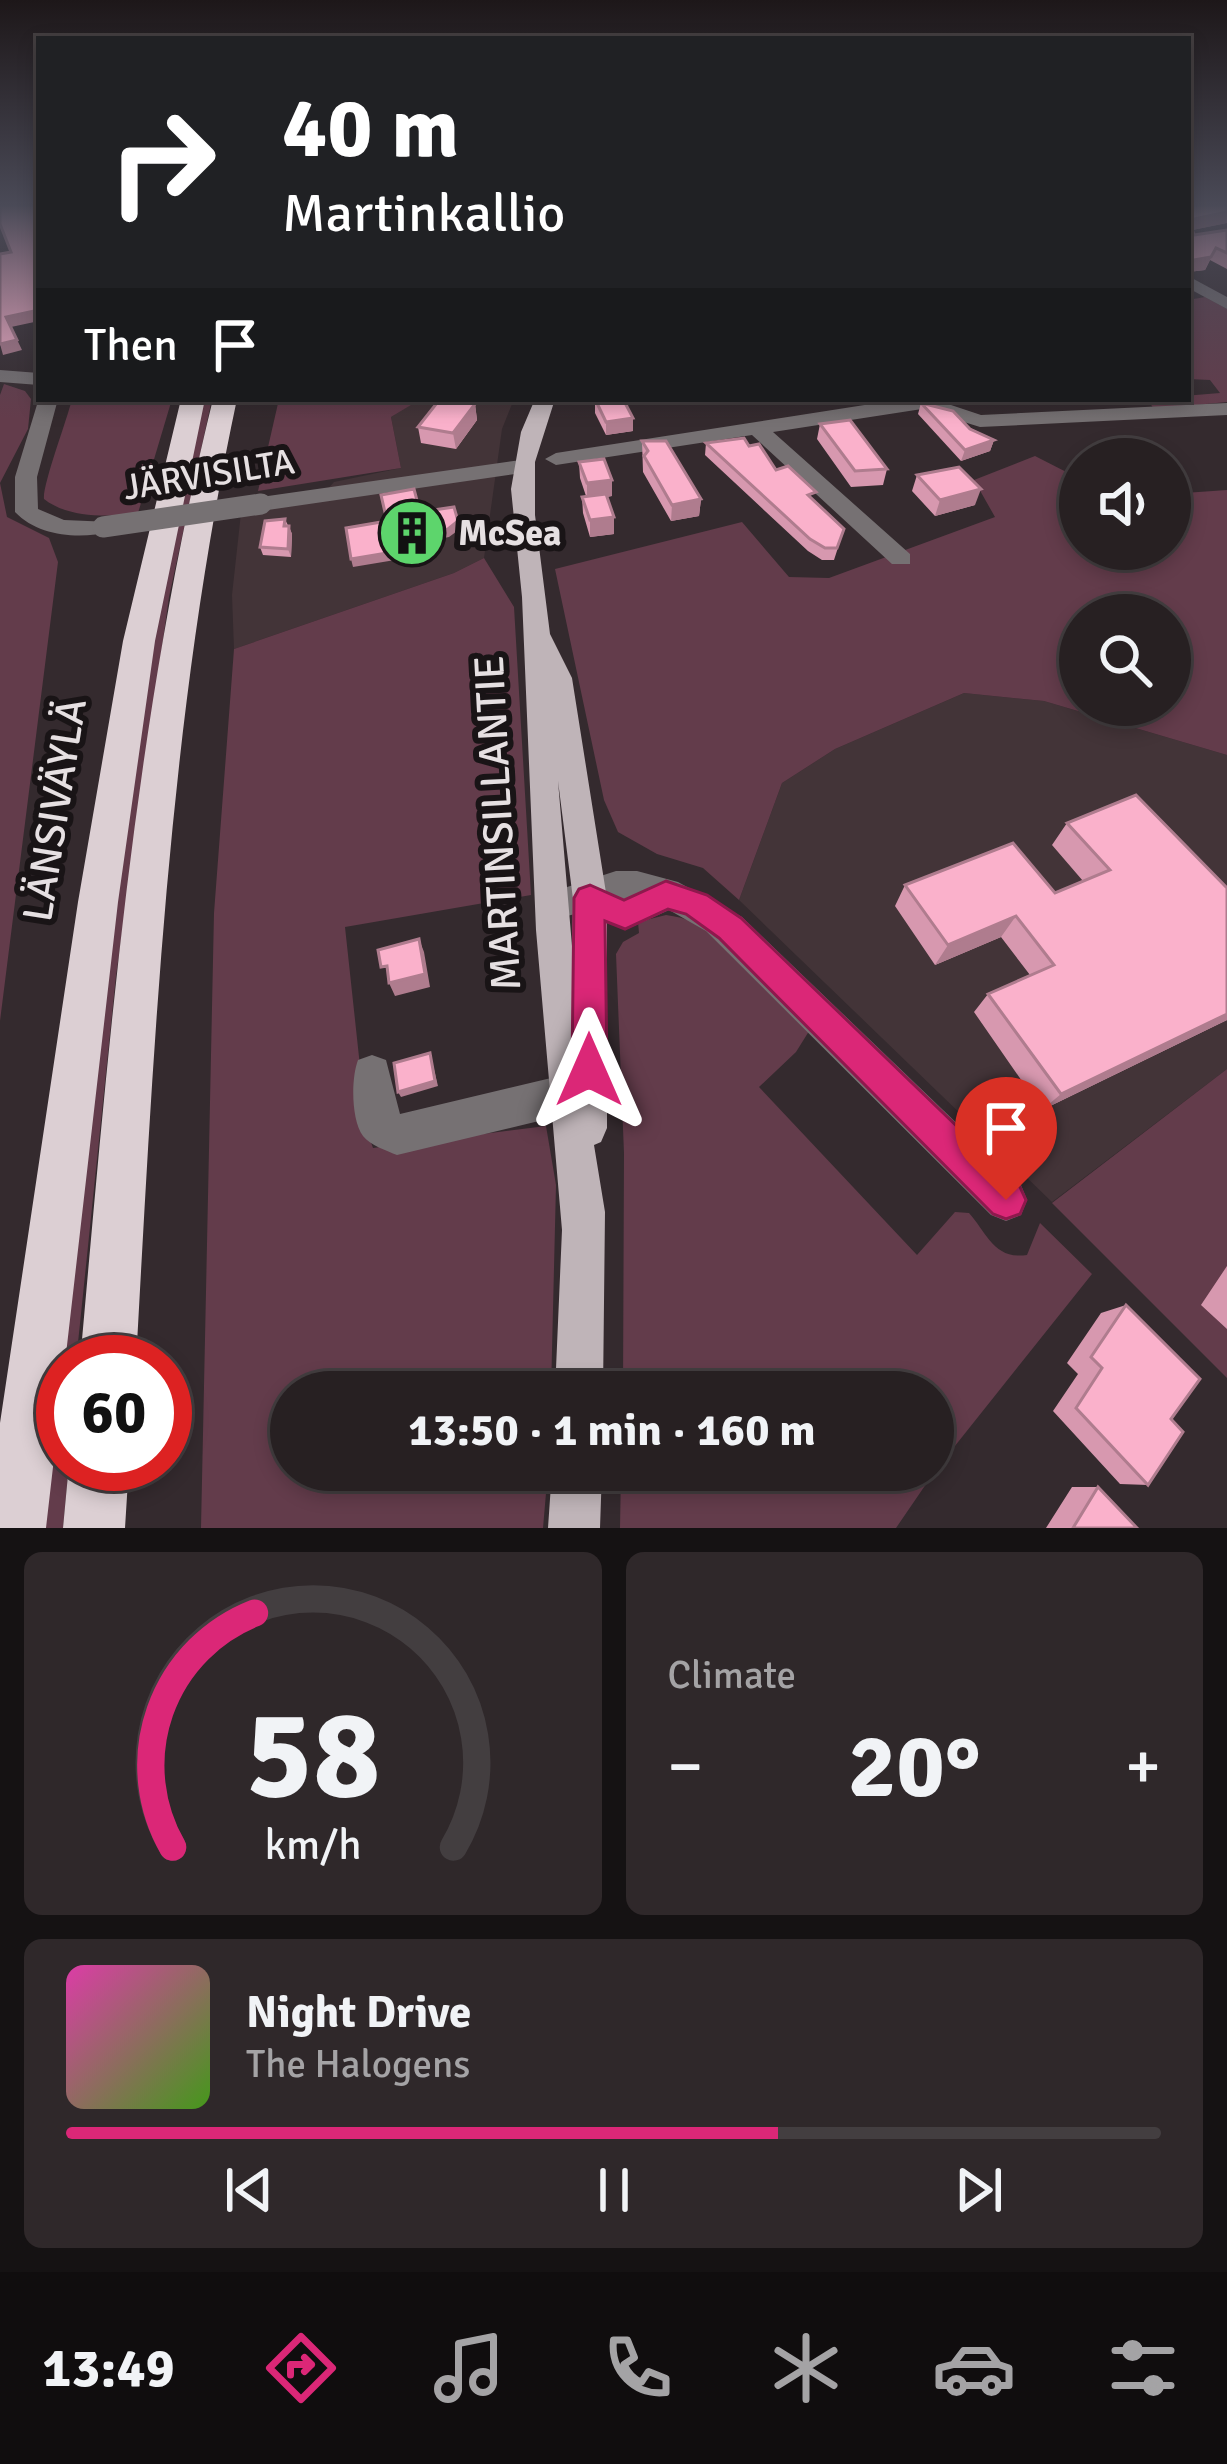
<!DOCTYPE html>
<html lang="en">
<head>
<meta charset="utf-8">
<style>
	body { margin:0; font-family:Signika,sans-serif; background:#2f282a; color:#f1f3f6; height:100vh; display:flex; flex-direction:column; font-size:45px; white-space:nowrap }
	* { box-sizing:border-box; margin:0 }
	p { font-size:39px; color:#a4a3a5 }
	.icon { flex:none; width:66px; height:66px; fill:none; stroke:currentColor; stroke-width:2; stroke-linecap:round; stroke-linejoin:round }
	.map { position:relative; height:1528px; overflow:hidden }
	.drawer { display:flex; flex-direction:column; gap:24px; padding:24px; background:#151213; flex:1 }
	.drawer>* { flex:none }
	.top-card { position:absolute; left:36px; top:36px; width:1155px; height:366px; border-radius:0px; box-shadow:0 6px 18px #0003,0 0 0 3px #433e40; background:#202124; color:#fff; overflow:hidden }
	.controls { position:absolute; left:1059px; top:438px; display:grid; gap:24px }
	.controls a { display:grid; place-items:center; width:132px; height:132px; border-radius:50%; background:#272022; box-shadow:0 6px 18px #0003,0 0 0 3px #433e40; font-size:60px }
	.speed { position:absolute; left:36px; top:1335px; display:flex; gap:24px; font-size:60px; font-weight:700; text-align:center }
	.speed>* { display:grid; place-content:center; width:156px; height:156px; border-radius:50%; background:#272022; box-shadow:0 6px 18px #0003,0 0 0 3px #433e40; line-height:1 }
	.speed .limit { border:18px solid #d22; background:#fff; color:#111 }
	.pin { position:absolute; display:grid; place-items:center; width:102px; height:102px; color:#fff; margin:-123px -51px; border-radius:50% 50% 50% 0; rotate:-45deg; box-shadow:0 0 12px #0007 }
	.pin .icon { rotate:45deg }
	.me { position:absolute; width:132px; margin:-66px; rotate:0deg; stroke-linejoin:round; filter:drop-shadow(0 0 9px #0008) }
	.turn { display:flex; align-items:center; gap:42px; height:252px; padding:0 48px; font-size:54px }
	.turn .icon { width:156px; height:156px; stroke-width:2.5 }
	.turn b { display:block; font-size:84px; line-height:102px }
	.then { display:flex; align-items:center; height:114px; padding:0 48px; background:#0003; gap:24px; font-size:45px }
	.big { font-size:90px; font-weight:800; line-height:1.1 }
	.drawer .widget { flex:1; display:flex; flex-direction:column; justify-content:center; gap:18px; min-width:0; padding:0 42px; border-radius:18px; background:#2f282a }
	.drawer .dial { align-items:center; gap:0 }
	.dial svg { height:312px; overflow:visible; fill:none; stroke:#433e40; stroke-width:7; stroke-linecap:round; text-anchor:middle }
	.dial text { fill:#f1f3f6; stroke:none }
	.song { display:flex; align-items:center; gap:36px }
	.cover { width:144px; height:144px; border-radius:18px; background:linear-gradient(135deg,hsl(320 70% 55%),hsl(100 70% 35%)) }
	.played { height:12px; border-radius:6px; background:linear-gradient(90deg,#db2777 65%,#433e40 65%) }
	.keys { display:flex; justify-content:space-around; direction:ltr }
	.heat { display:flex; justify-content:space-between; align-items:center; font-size:66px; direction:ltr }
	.drawer .tiles { flex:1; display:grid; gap:24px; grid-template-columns:1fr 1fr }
	.widget:last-child { grid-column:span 2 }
	.trip { position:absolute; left:270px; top:1371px; width:684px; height:120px; border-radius:60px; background:#272022; box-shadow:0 6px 18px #0003,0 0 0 3px #433e40; font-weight:800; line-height:120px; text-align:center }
	.menu { display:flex; height:192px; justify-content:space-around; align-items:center; background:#100d0e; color:#a4a3a5 }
	.menu .icon { width:84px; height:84px }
	.menu .current { color:#db2777 }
	.menu b { font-size:54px; color:#f1f3f6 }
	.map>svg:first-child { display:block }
	.built { fill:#433438 }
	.green { fill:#633c4b; fill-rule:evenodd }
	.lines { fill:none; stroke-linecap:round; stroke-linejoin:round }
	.minor { fill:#767173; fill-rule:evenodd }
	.major { fill:#bfb4b8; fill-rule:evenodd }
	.highway { fill:#dccfd3; fill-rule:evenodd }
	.minor-bridge { stroke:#767173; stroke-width:21 }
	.wall { fill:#d798af }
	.shaded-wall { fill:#af7c8e }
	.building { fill:#fab1cb; stroke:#af7c8e; stroke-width:3 }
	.route { fill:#db2777; stroke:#8e194d; stroke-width:3 }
	.labels { text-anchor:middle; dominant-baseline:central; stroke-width:12; stroke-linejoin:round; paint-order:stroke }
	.far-street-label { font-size:36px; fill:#e6e0e2; stroke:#191416 }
	.far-poi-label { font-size:36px; font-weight:bold; fill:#e6e0e2; stroke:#191416; text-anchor:start }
	.street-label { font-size:42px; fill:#e6e0e2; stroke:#191416 }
</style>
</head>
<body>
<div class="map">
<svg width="1227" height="1528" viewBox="0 0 1227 1528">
	<rect width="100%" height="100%" fill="#342a2e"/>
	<path class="built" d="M 514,399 L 502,429 L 484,558 L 454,573 L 234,649 L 232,595 L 241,513 L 316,502 L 334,482 L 401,468 L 391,417 L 415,402 Z
		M 964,693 L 1044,701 L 1227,755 L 1227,1069 L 1052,1202 L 739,900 L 782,783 L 835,749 Z"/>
	<path class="green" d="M 1205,297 L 1227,309 L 1227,402 L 1154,409 L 1147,399 L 1220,393 L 1210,380 L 1188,379 L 1188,300 Z
		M 4,384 L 25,391 L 31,399 L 28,429 L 0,483 L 7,517 L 49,538 L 58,562 L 0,1021 L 0,395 Z
		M 72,399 L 172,399 L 138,513 C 113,517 69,519 44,499 C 42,486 67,420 72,399 Z
		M 204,399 L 212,399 L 169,597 L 116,976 L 76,1362 L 63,1362 L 63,1464 L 69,1464 L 63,1528 L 42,1528 L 130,787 L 159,604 Z
		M 279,399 L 459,399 L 416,402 L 391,417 L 401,468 L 258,491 Z
		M 1035,456 L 1080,479 L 1080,549 L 1170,549 L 1170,494 L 1227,490 L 1227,755 L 1044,701 L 964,693 L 835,749 L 782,783 L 739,900 L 703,868 L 657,854 L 618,832 L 604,800 L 555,569 L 742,522 L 789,577 L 829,578 L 995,517 L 974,480 ZM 1080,615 L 1170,615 L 1170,705 L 1080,705 Z
		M 484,558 L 514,607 L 531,895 L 345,927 L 367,1131 L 373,1148 L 546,1126 L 556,1185 L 551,1392 L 291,1392 L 291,1470 L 548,1470 L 543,1528 L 201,1528 L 214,913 L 234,649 L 454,573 Z
		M 666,915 C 730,923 768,984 811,1028 L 796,1052 L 759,1087 L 917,1255 L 955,1212 L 969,1213 C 987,1233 994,1260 1027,1255 L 1040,1223 L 1092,1274 L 935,1471 L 896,1528 L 620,1528 L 621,1470 L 933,1470 L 933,1392 L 623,1392 L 624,1153 L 616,954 L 623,942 L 639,933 L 638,922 Z
		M 1227,1069 L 1227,1378 L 1052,1203 Z"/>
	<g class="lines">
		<path class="minor" d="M 1188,276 L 1227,297 L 1227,309 L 1188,288 Z
			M 0,370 L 39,373 L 39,385 L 0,382 Z
			M 39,398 L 58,399 L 37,477 L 38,509 L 64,520 L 111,522 L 111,532 C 79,539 39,537 15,512 L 15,477 Z
			M 903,399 L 933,399 L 981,415 L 1227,403 L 1227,415 L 980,427 L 922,409 L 773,432 L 910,554 L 910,564 L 892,564 L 752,435 L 556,465 L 545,459 L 556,453 Z
			M 521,460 L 532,467 L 529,472 L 261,511 L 250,504 L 261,497 Z
			M 616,871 L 637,871 L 678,882 L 742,917 L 1021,1185 L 1027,1200 L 1021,1215 L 1006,1221 L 991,1215 L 706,931 L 669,910 L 625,930 L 583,912 L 567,916 L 555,911 L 550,901 L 555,891 Z
			M 372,1055 L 386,1060 L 400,1114 L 568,1074 L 582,1080 L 588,1094 L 582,1108 L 568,1114 L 397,1155 C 387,1151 370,1145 363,1136 C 351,1120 351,1078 358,1060 Z"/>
		<path class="major" d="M 535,399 L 555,399 L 535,462 L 535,515 L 550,634 L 572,678 L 607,899 L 607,1128 L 601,1142 L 594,1145 L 605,1212 L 603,1392 L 555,1392 L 562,1230 L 536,930 L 522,597 L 511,489 L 521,432 ZM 558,781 L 573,899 L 572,946 Z
			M 552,1470 L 602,1470 L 600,1528 L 548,1528 Z"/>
		<path class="highway" d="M 181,399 L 205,399 L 155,641 L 118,902 L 46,1528 L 0,1528 L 0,1423 L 78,902 L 123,641 Z
			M 213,399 L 237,399 C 169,717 154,1038 136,1362 L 80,1362 C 109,1038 135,716 213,399 Z
			M 69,1464 L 129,1464 L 125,1528 L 63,1528 Z"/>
		<path class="minor-bridge" d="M 103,527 L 261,504"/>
	</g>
	<path class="wall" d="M 1188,205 L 1227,205 L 1227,223 L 1192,230 L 1194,235 L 1227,230 L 1227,269 L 1210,260 L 1205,270 L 1188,272 Z
		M 595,399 L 673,399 L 673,401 L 643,405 L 637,399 L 627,406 L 633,418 L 633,431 L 606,435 L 595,413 Z
		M 921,403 L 994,440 L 990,451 L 961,461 L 918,414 Z
		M 475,404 L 477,420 L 456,449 L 421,443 L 418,427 Z
		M 820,424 L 887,469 L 883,485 L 851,487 L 817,439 Z
		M 642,441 L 701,499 L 699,516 L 671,521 L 643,472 Z
		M 706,443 L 776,470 L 814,501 L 844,529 L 834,560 L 822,560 L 808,551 L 705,455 Z
		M 579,462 L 612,496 L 607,497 L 614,534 L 590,537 L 583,513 L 582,497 L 586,496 L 580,478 Z
		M 917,475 L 975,505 L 935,516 L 912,491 Z
		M 285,519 L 292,534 L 291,557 L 263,555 L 260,547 Z
		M 1136,795 L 1227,1020 L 1042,1110 L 974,1012 L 988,994 L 1030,975 L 1001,937 L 935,965 L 895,906 L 905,885 L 1055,893 L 1083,881 L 1052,845 L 1067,823 Z
		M 1227,1266 L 1227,1329 L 1201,1305 Z
		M 1126,1305 L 1171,1419 L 1148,1485 L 1120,1484 L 1053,1411 L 1078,1374 L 1067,1363 L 1101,1313 Z
		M 1072,1487 L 1098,1487 L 1137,1528 L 1046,1528 Z"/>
	<path class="shaded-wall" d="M 1227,212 L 1226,223 L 1188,231 L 1189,220 Z
		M 1216,248 L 1205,270 L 1188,272 L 1188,261 Z
		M 39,310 L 39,321 L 11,327 L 22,350 L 3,355 L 0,344 L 6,317 Z
		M 643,399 L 673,399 L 673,401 L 643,405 Z
		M 475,404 L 477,420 L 456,449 L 453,433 Z
		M 633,418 L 633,431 L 606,435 L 606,422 Z
		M 994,440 L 990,451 L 961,461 L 965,450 Z
		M 612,480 L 612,496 L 587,499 L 587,483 Z
		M 981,489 L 975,505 L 935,516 L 940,500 Z
		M 701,499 L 699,516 L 671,521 L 672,505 Z
		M 614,517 L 614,534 L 590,537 L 590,520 Z
		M 458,521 L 460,529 L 449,537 L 399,547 L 397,539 Z
		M 289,526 L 292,534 L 291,557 L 288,549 Z
		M 399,551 L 401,559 L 353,567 L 351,559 Z
		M 1016,916 L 1001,937 L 935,965 L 948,945 Z
		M 419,939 L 424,952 L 430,987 L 395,996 L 389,983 Z
		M 1227,1014 L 1227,1020 L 1042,1110 L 1061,1094 Z
		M 430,1053 L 438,1086 L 401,1097 L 398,1092 Z"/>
	<path class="building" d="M 0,205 L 39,205 L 39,310 L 6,317 L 17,340 L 0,344 L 0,254 L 11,252 L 0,224 Z
		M 1188,205 L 1227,205 L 1227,212 L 1189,220 L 1194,235 L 1227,230 L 1227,253 L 1216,248 L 1211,257 L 1188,261 Z
		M 440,399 L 475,404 L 453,433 L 418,427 Z
		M 595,399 L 623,399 L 633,418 L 606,422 Z
		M 921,403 L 953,411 L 970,429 L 994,440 L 965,450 Z
		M 850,420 L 887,469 L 855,471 L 820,424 Z
		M 744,438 L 749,446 L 759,444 L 776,470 L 788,466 L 816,492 L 808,495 L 844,529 L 837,548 L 825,548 L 810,539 L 706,443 Z
		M 642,441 L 666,441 L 701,499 L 672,505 L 644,456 L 648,451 Z
		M 604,459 L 612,480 L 587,483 L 579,462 Z
		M 959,467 L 981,489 L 940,500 L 917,475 Z
		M 414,489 L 420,512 L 454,507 L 458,521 L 448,529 L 397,539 L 399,551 L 351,559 L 346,528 L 387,521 L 381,495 Z
		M 606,494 L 614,517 L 590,520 L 582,497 Z
		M 285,519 L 284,526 L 289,526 L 288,549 L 260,547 L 265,521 Z
		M 1136,795 L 1227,888 L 1227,1014 L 1061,1094 L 988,994 L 1054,965 L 1016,916 L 948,945 L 905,885 L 1013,843 L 1055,893 L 1110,870 L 1067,823 Z
		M 419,939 L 425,974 L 389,983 L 387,966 L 381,967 L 378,950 Z
		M 430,1053 L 435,1081 L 398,1092 L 394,1063 Z
		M 1126,1305 L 1200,1379 L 1171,1419 L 1183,1432 L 1148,1485 L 1076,1408 L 1102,1368 L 1091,1357 Z
		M 1098,1487 L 1137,1528 L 1073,1528 Z"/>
	<linearGradient id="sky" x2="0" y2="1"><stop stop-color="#1d1719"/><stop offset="0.49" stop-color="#4a4a57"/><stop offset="1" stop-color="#4a4a57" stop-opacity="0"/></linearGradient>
	<rect width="1227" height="419" fill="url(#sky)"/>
	<path class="route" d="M 666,881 L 707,895 L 741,918 L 1020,1187 L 1026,1200 L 1020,1214 L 1006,1219 L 993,1214 L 719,938 L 686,914 L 668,909 L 625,929 L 605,921 L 607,1070 L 602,1082 L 589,1087 L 577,1082 L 572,1070 L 574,898 L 579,889 L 590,885 L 624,900 Z"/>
	<defs>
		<g id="building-disc" transform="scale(3.45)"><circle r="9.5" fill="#5dd56c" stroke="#191416"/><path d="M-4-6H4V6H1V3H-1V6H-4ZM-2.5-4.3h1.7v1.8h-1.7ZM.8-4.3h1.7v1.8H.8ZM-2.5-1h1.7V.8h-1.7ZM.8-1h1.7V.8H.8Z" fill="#111"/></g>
	</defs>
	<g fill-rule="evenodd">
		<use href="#building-disc" x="412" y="533"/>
	</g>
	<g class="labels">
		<g class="far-street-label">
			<text transform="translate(209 475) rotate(-9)">JÄRVISILTA</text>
		</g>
		<g class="far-poi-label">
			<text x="458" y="533">McSea</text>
		</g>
		<g class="street-label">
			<text transform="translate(55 810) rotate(-81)">LÄNSIVÄYLÄ</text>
			<text transform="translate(498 823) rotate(-93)">MARTINSILLANTIE</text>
		</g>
	</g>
</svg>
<div class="controls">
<a><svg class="icon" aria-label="sound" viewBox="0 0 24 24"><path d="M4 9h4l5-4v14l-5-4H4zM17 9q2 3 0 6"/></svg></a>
<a><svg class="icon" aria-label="search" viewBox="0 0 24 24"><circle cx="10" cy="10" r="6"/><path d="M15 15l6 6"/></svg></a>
</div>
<div class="speed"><div class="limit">60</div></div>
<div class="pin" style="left:1006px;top:1200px;background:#d93025"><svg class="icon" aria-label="arrive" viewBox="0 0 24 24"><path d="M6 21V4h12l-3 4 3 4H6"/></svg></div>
<svg class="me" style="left:589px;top:1070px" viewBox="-20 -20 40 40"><path d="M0-17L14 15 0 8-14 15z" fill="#db2777" stroke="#fff" stroke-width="4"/></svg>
<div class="trip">13:50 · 1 min · 160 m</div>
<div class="top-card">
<div class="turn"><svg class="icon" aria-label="right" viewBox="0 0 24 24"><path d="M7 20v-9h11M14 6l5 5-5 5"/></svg><div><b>40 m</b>Martinkallio</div></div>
<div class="then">Then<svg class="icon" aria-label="arrive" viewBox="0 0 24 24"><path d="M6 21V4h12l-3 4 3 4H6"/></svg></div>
</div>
</div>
<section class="drawer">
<div class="tiles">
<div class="widget dial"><svg viewBox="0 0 100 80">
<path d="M14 69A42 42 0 1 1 86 69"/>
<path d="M14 69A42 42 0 0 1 35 9" stroke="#db2777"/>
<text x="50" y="56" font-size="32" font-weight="700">58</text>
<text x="50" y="72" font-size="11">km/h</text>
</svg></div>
<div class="widget"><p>Climate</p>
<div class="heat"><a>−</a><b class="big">20°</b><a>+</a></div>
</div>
<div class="widget">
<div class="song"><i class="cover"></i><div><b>Night Drive</b><p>The Halogens</p></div></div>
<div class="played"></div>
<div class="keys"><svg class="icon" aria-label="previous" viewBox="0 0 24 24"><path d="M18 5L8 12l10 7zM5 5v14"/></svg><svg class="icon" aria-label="pause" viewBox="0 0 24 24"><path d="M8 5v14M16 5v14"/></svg><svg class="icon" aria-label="next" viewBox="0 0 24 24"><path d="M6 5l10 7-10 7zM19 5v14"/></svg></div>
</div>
</div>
</section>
<nav class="menu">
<b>13:49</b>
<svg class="icon current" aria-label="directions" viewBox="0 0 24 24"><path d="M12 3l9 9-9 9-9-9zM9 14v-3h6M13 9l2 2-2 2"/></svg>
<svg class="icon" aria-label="music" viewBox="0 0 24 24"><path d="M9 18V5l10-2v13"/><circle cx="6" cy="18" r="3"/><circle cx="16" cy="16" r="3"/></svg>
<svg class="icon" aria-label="phone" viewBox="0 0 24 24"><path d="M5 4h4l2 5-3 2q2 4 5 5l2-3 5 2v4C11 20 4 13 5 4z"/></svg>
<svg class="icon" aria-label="climate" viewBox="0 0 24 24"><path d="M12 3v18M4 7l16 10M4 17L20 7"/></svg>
<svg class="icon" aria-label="car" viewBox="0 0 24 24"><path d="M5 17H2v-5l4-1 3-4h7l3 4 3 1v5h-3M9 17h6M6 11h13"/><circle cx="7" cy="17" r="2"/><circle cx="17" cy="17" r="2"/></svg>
<svg class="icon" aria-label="filters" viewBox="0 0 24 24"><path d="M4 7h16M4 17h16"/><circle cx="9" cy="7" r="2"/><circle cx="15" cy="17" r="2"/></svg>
</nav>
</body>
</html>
